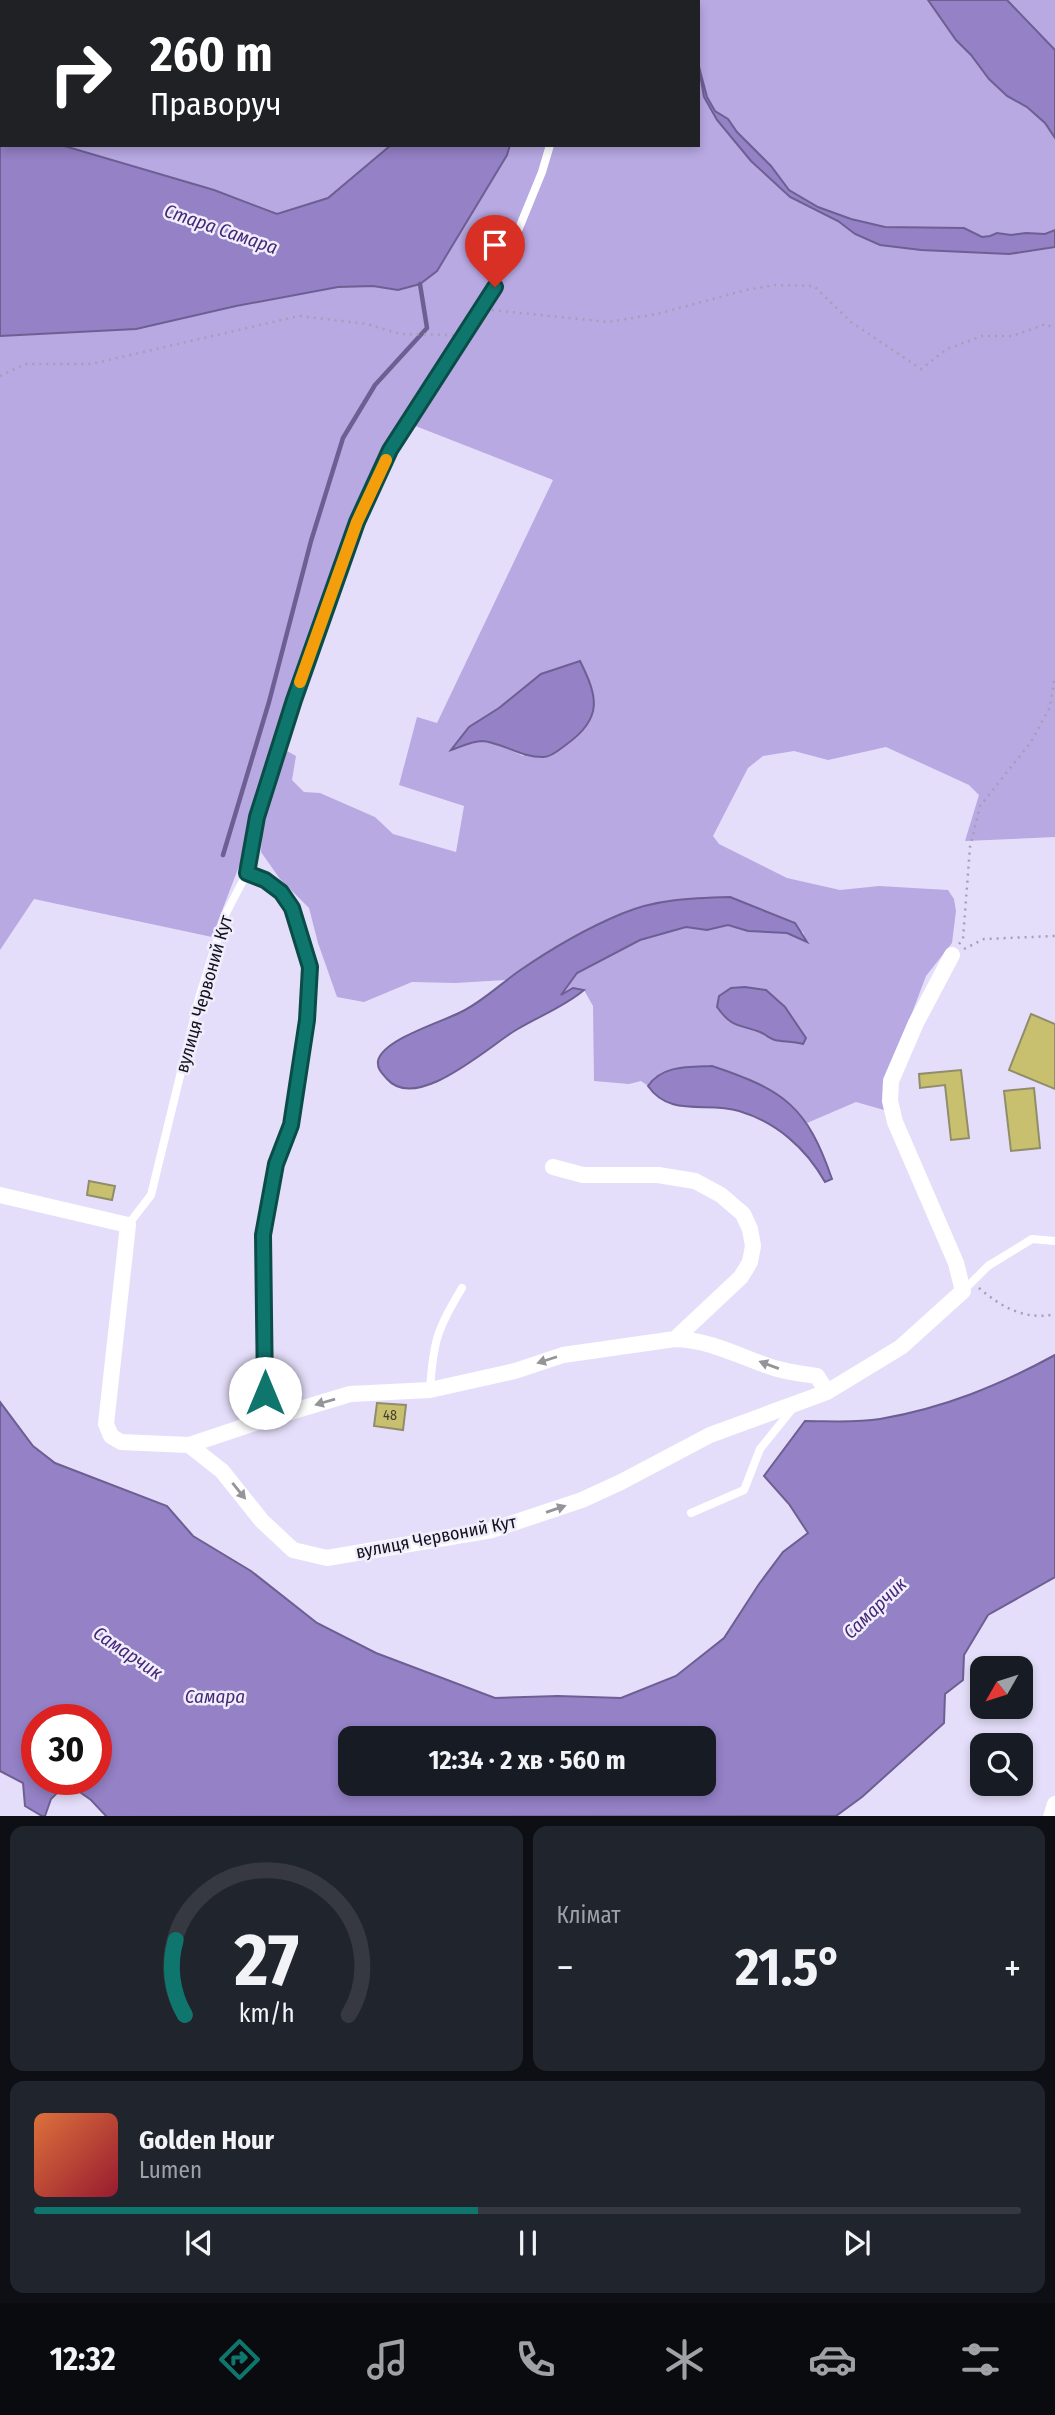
<!DOCTYPE html>
<html lang="uk">
<head>
<meta charset="utf-8">
<style>
	body { margin:0; font-family:"Fira Sans Condensed",sans-serif; background:#20242c; color:#f1f3f6; height:100vh; display:flex; flex-direction:column; font-size:26px; white-space:nowrap }
	* { box-sizing:border-box; margin:0 }
	p { font-size:23px; color:#9ea1a6 }
	.icon { flex:none; width:38px; height:38px; fill:none; stroke:currentColor; stroke-width:2; stroke-linecap:round; stroke-linejoin:round }
	.map { position:relative; height:1816px; overflow:hidden }
	.sheet { display:flex; flex-direction:column; gap:10px; padding:10px; background:#0d0f14; flex:1 }
	.sheet>* { flex:none }
	.top-card { position:absolute; left:0px; top:0px; width:700px; height:147px; box-shadow:0 4px 10px #0003; background:#202124; color:#fff; overflow:hidden }
	.needle { width:46px; rotate:231deg }
	.controls { position:absolute; left:970px; top:1656px; display:grid; gap:14px }
	.controls a { display:grid; place-items:center; width:63px; height:63px; border-radius:14px; background:#171b24; box-shadow:0 4px 10px #0003; font-size:35px }
	.speed { position:absolute; left:21px; top:1704px; display:flex; gap:14px; font-size:35px; font-weight:700; text-align:center }
	.speed>* { display:grid; place-content:center; width:91px; height:91px; border-radius:50%; background:#171b24; box-shadow:0 4px 10px #0003; line-height:1 }
	.speed .limit { border:10px solid #d22; background:#fff; color:#111 }
	.pin { position:absolute; display:grid; place-items:center; width:60px; height:60px; color:#fff; margin:-72px -30px; border-radius:50% 50% 50% 0; rotate:-45deg; box-shadow:0 0 7px #0007 }
	.pin .icon { rotate:45deg }
	.me { position:absolute; width:77px; margin:-38px; rotate:0deg; stroke-linejoin:round; filter:drop-shadow(0 0 5px #0008) }
	.turn { display:flex; align-items:center; gap:24px; height:147px; padding:0 35px; font-size:32px }
	.turn .icon { width:91px; height:91px; stroke-width:2.5 }
	.turn b { display:block; font-size:49px; line-height:60px }
	.big { font-size:52px; font-weight:700; line-height:1.1 }
	.sheet .widget { flex:1; display:flex; flex-direction:column; justify-content:center; gap:10px; min-width:0; padding:0 24px; border-radius:14px; background:#20242c }
	.sheet .dial { align-items:center; gap:0 }
	.dial svg { height:182px; overflow:visible; fill:none; stroke:#363941; stroke-width:7; stroke-linecap:round; text-anchor:middle }
	.dial text { fill:#f1f3f6; stroke:none }
	.song { display:flex; align-items:center; gap:21px }
	.cover { width:84px; height:84px; border-radius:10px; background:linear-gradient(135deg,hsl(20 70% 55%),hsl(350 70% 35%)) }
	.played { height:7px; border-radius:4px; background:linear-gradient(90deg,#0f766e 45%,#363941 45%) }
	.keys { display:flex; justify-content:space-around; direction:ltr }
	.heat { display:flex; justify-content:space-between; align-items:center; font-size:38px; direction:ltr }
	.sheet .tiles { flex:1; display:grid; gap:10px; grid-template-columns:1fr 1fr }
	.widget:last-child { grid-column:span 2 }
	.trip { position:absolute; left:338px; top:1726px; width:378px; height:70px; border-radius:14px; background:#171b24; box-shadow:0 4px 10px #0003; font-weight:700; line-height:70px; text-align:center }
	.menu { display:flex; height:112px; justify-content:space-around; align-items:center; background:#090b0e; color:#9ea1a6 }
	.menu .icon { width:49px; height:49px }
	.menu .on { color:#0f766e }
	.menu b { font-size:32px; color:#f1f3f6 }
	.map>svg:first-child { display:block }
	.green { fill:#b8a9e3; fill-rule:evenodd }
	.water { fill:#9481c6; stroke:#6e5f93; stroke-width:2; fill-rule:evenodd }
	.lines { fill:none; stroke-linecap:round; stroke-linejoin:round }
	.stream { stroke:#6e5f93; stroke-width:4.5 }
	.building { fill:#c8c06f; stroke:#908d6b; stroke-width:2 }
	.path { stroke:#a59fb6; stroke-width:2.5; stroke-dasharray:2 5; stroke-linecap:butt }
	.service { stroke:#fff; stroke-width:8 }
	.minor { stroke:#fff; stroke-width:16 }
	.oneway { fill:#959499 }
	.route-casing { stroke:#0a4d48; stroke-width:18 }
	.route { stroke:#0f766e; stroke-width:12 }
	.slow { stroke:#f59e0b; stroke-width:12 }
	.labels { text-anchor:middle; dominant-baseline:central; stroke-width:5; stroke-linejoin:round; paint-order:stroke }
	.number-label { font-size:14px; fill:#413d32 }
	.street-label { font-size:18px; fill:#14111d; stroke:#f1eefc }
	.water-label { font-size:19px; font-style:italic; fill:#462779; stroke:#f1eefc }
</style>
</head>
<body>
<div class="map">
<svg width="1055" height="1817" viewBox="0 0 1055 1817">
	<rect width="100%" height="100%" fill="#e5defa"/>
	<path class="green" d="M 0,0 L 1055,0 L 1055,837 L 965,841 L 979,795 L 969,785 L 886,747 L 828,760 L 794,751 L 763,756 L 748,768 L 713,836 L 719,844 L 787,878 L 840,890 L 879,886 L 948,890 L 954,899 L 956,911 L 952,943 L 926,976 L 884,1087 L 884,1110 L 856,1102 L 807,1123 L 808,1139 L 779,1131 L 759,1118 L 736,1110 L 745,1077 L 712,1066 L 675,1068 L 655,1077 L 648,1086 L 641,1081 L 629,1084 L 594,1081 L 593,1006 L 584,990 L 560,996 L 577,973 L 640,940 L 667,931 L 686,927 L 707,930 L 727,925 L 748,931 L 787,933 L 806,941 L 803,932 L 622,913 L 537,958 L 506,980 L 455,983 L 412,982 L 364,1002 L 337,997 L 318,943 L 309,908 L 280,879 L 261,852 L 263,815 L 287,751 L 296,756 L 292,780 L 304,792 L 320,793 L 375,817 L 393,834 L 456,852 L 464,806 L 399,785 L 417,717 L 437,723 L 553,480 L 413,425 L 403,418 L 346,529 L 241,861 L 212,937 L 34,899 L 0,950 ZM 2,2 L 698,2 L 698,145 L 2,145 ZM 580,661 L 523,756 L 502,746 L 480,741 L 469,727 L 499,708 L 541,674 ZM 785,1007 L 806,1038 L 803,1044 C 787,1039 775,1040 761,1032 Z"/>
	<path class="water" d="M 928,0 L 1007,0 L 1055,50 L 1055,138 L 1045,123 L 1027,107 L 1007,96 L 989,79 L 971,55 L 956,40 Z
		M 698,63 L 707,97 L 715,111 L 728,119 L 737,132 L 771,166 L 789,190 L 818,207 L 851,219 L 885,227 L 964,228 L 982,237 L 990,236 L 997,233 L 1011,235 L 1026,233 L 1045,234 L 1055,230 L 1055,247 L 1009,254 L 921,250 L 880,245 L 855,234 L 838,221 L 790,197 L 751,161 L 717,120 L 704,97 Z
		M 0,124 L 2,145 L 61,145 L 214,190 L 277,214 L 328,198 L 391,145 L 510,145 L 507,155 L 437,271 L 420,284 L 398,290 L 373,286 L 338,287 L 236,306 L 136,329 L 0,336 Z
		M 580,661 C 598,697 603,718 567,744 C 560,749 552,757 544,757 C 521,758 504,743 482,741 C 473,741 460,747 451,750 L 469,727 L 499,708 L 541,674 Z
		M 730,897 L 795,923 L 807,942 L 787,933 L 748,931 L 728,925 L 707,930 L 686,927 L 640,940 L 577,973 L 561,995 L 573,988 L 584,990 C 564,1007 539,1016 516,1030 C 489,1046 417,1113 387,1079 C 382,1073 377,1069 378,1061 C 382,1040 441,1022 459,1013 C 481,1003 499,985 519,971 C 551,949 585,929 621,914 C 656,899 692,898 730,897 Z
		M 745,987 L 766,990 L 785,1007 L 806,1038 L 803,1044 C 792,1041 783,1042 775,1040 C 770,1039 765,1034 760,1032 C 738,1024 732,1028 717,1007 L 719,996 L 731,988 Z
		M 712,1066 C 784,1090 807,1106 832,1179 L 825,1182 C 806,1148 776,1122 739,1111 C 707,1101 670,1118 648,1086 C 662,1065 689,1067 712,1066 Z
		M 1055,1355 L 1055,1577 L 988,1615 L 964,1655 L 963,1680 L 945,1694 L 944,1723 L 862,1797 L 836,1816 L 107,1817 L 91,1800 L 67,1783 L 51,1799 L 45,1816 L 42,1816 L 25,1806 L 23,1783 L 0,1771 L 0,1402 L 33,1446 L 55,1463 L 167,1506 L 193,1536 L 251,1571 L 317,1623 L 376,1653 L 495,1698 L 558,1696 L 621,1698 L 676,1676 L 724,1638 L 759,1584 L 783,1552 L 808,1533 L 789,1504 L 764,1476 L 805,1421 C 829,1421 855,1423 880,1419 C 944,1408 998,1386 1055,1355 ZM 37,1720 L 96,1720 L 96,1780 L 37,1780 ZM 350,1738 L 704,1738 L 704,1783 L 350,1783 Z"/>
	<g class="lines">
		<path class="stream" d="M 223,855 L 269,702 L 311,541 L 343,438 L 375,385 L 427,328 L 420,284"/>
	</g>
	<path class="building" d="M 1031,1014 L 1055,1024 L 1055,1089 L 1009,1070 Z
		M 961,1070 L 969,1138 L 951,1140 L 945,1085 L 920,1088 L 919,1074 Z
		M 1034,1088 L 1040,1148 L 1011,1151 L 1004,1091 Z
		M 89,1181 L 115,1186 L 112,1200 L 87,1195 Z
		M 377,1403 L 406,1405 L 403,1430 L 374,1426 Z"/>
	<g class="lines">
		<path class="path" d="M 492,310 L 608,322 L 657,314 L 746,290 L 775,285 L 814,286 L 851,322 L 921,369 L 947,349 L 982,336 L 1012,336 L 1046,324 L 1055,329
			M 0,376 L 25,364 L 91,364 L 299,316 L 367,324 L 400,334 L 453,335
			M 959,944 L 963,939 L 970,847 L 980,806 L 1031,742 L 1050,707 L 1055,676
			M 964,949 L 984,939 L 1055,936
			M 979,1288 C 1001,1307 1026,1321 1055,1314"/>
		<path class="service" d="M 572,0 L 572,2
			M 128,1225 L 151,1195 L 199,998 L 225,915 L 247,873 L 257,817 L 294,700 L 357,522 L 390,450 L 495,287 L 542,172 L 550,145
			M 963,1291 L 988,1266 L 1032,1239 L 1055,1241
			M 430,1390 C 433,1342 437,1329 462,1288
			M 691,1513 L 744,1490 L 760,1449 L 793,1408"/>
		<path class="minor" d="M 247,873 L 265,880 L 281,892 L 292,908 L 310,967 L 307,1020 L 291,1125 L 276,1164 L 263,1235 L 264,1420
			M 553,1167 L 583,1175 L 658,1175 L 695,1181 L 721,1195 L 743,1214 L 750,1229 L 753,1246 L 750,1262 L 741,1277 L 675,1339
			M 0,1195 L 128,1225 L 106,1424 L 111,1436 L 121,1442 L 189,1445 L 264,1420 L 350,1394 L 430,1390 L 515,1371 L 563,1355 L 675,1339 C 711,1340 740,1357 774,1368 C 788,1372 803,1374 817,1376 L 827,1392
			M 189,1445 L 222,1471 L 262,1521 L 293,1550 L 327,1558 L 492,1530 L 582,1500 L 621,1482 L 710,1435 L 827,1392 L 901,1347 L 963,1291 L 956,1263 L 895,1122 L 890,1101 L 891,1081 L 916,1023 L 952,955
			M 1051,1817 L 1055,1804"/>
	</g>
	<defs><path id="oneway-solid" d="M-6-.8H1V-3.2L6.5 0L1 3.2V.8H-6Z" transform="scale(1.75)"/></defs>
	<g class="oneway">
		<use href="#oneway-solid" transform="translate(547 1360) rotate(162)"/>
		<use href="#oneway-solid" transform="translate(769 1365) rotate(-160)"/>
		<use href="#oneway-solid" transform="translate(325 1402) rotate(164)"/>
		<use href="#oneway-solid" transform="translate(239 1491) rotate(51)"/>
		<use href="#oneway-solid" transform="translate(556 1509) rotate(-19)"/>
	</g>
	<g class="lines">
		<g class="route-casing">
			<path id="route" d="M 265,1393 L 263,1235 L 276,1164 L 291,1125 L 307,1020 L 310,967 L 292,908 L 281,892 L 265,880 L 247,873 L 257,817 L 294,700 L 357,522 L 390,450 L 495,287"/>
		</g>
		<use href="#route" class="route"/>
		<path class="slow" d="M 300,682 L 357,522 L 386,460"/>
	</g>
	<g class="labels">
		<g class="number-label">
			<text x="390" y="1415">48</text>
		</g>
		<g class="street-label">
			<text transform="translate(204 994) rotate(-74)">вулиця Червоний Кут</text>
			<text transform="translate(436 1537) rotate(-11)">вулиця Червоний Кут</text>
		</g>
		<g class="water-label">
			<text transform="translate(221 229) rotate(19)">Стара Самара</text>
			<text transform="translate(875 1608) rotate(-44)">Самарчик</text>
			<text transform="translate(128 1653) rotate(34)">Самарчик</text>
			<text x="215" y="1696">Самара</text>
		</g>
	</g>
</svg>
<div class="controls">
<a><svg class="needle" viewBox="-14 -14 28 28"><path d="M0-13l5 13h-10z" fill="#e53935"/><path d="M0 13l5-13h-10z" fill="#9ea1a6"/></svg></a>
<a><svg class="icon" aria-label="search" viewBox="0 0 24 24"><circle cx="10" cy="10" r="6"/><path d="M15 15l6 6"/></svg></a>
</div>
<div class="speed"><div class="limit">30</div></div>
<div class="pin" style="left:495px;top:287px;background:#d93025"><svg class="icon" aria-label="arrive" viewBox="0 0 24 24"><path d="M6 21V4h12l-3 4 3 4H6"/></svg></div>
<svg class="me" style="left:265px;top:1393px" viewBox="-20 -20 40 40"><circle r="19" fill="#fff"/><path d="M0-13L10 11 0 6-10 11z" fill="#0f766e"/></svg>
<div class="trip">12:34 · 2 хв · 560 m</div>
<div class="top-card">
<div class="turn"><svg class="icon" aria-label="right" viewBox="0 0 24 24"><path d="M7 20v-9h11M14 6l5 5-5 5"/></svg><div><b>260 m</b>Праворуч</div></div>
</div>
</div>
<section class="sheet">
<div class="tiles">
<div class="widget dial"><svg viewBox="0 0 100 80">
<path d="M14 69A42 42 0 1 1 86 69"/>
<path d="M14 69A42 42 0 0 1 10 36" stroke="#0f766e"/>
<text x="50" y="56" font-size="32" font-weight="700">27</text>
<text x="50" y="72" font-size="11">km/h</text>
</svg></div>
<div class="widget"><p>Клімат</p>
<div class="heat"><a>−</a><b class="big">21.5°</b><a>+</a></div>
</div>
<div class="widget">
<div class="song"><i class="cover"></i><div><b>Golden Hour</b><p>Lumen</p></div></div>
<div class="played"></div>
<div class="keys"><svg class="icon" aria-label="previous" viewBox="0 0 24 24"><path d="M18 5L8 12l10 7zM5 5v14"/></svg><svg class="icon" aria-label="pause" viewBox="0 0 24 24"><path d="M8 5v14M16 5v14"/></svg><svg class="icon" aria-label="next" viewBox="0 0 24 24"><path d="M6 5l10 7-10 7zM19 5v14"/></svg></div>
</div>
</div>
</section>
<nav class="menu">
<b>12:32</b>
<svg class="icon on" aria-label="directions" viewBox="0 0 24 24"><path d="M12 3l9 9-9 9-9-9zM9 14v-3h6M13 9l2 2-2 2"/></svg>
<svg class="icon" aria-label="music" viewBox="0 0 24 24"><path d="M9 18V5l10-2v13"/><circle cx="6" cy="18" r="3"/><circle cx="16" cy="16" r="3"/></svg>
<svg class="icon" aria-label="phone" viewBox="0 0 24 24"><path d="M5 4h4l2 5-3 2q2 4 5 5l2-3 5 2v4C11 20 4 13 5 4z"/></svg>
<svg class="icon" aria-label="climate" viewBox="0 0 24 24"><path d="M12 3v18M4 7l16 10M4 17L20 7"/></svg>
<svg class="icon" aria-label="car" viewBox="0 0 24 24"><path d="M5 17H2v-5l4-1 3-4h7l3 4 3 1v5h-3M9 17h6M6 11h13"/><circle cx="7" cy="17" r="2"/><circle cx="17" cy="17" r="2"/></svg>
<svg class="icon" aria-label="filters" viewBox="0 0 24 24"><path d="M4 7h16M4 17h16"/><circle cx="9" cy="7" r="2"/><circle cx="15" cy="17" r="2"/></svg>
</nav>
</body>
</html>
